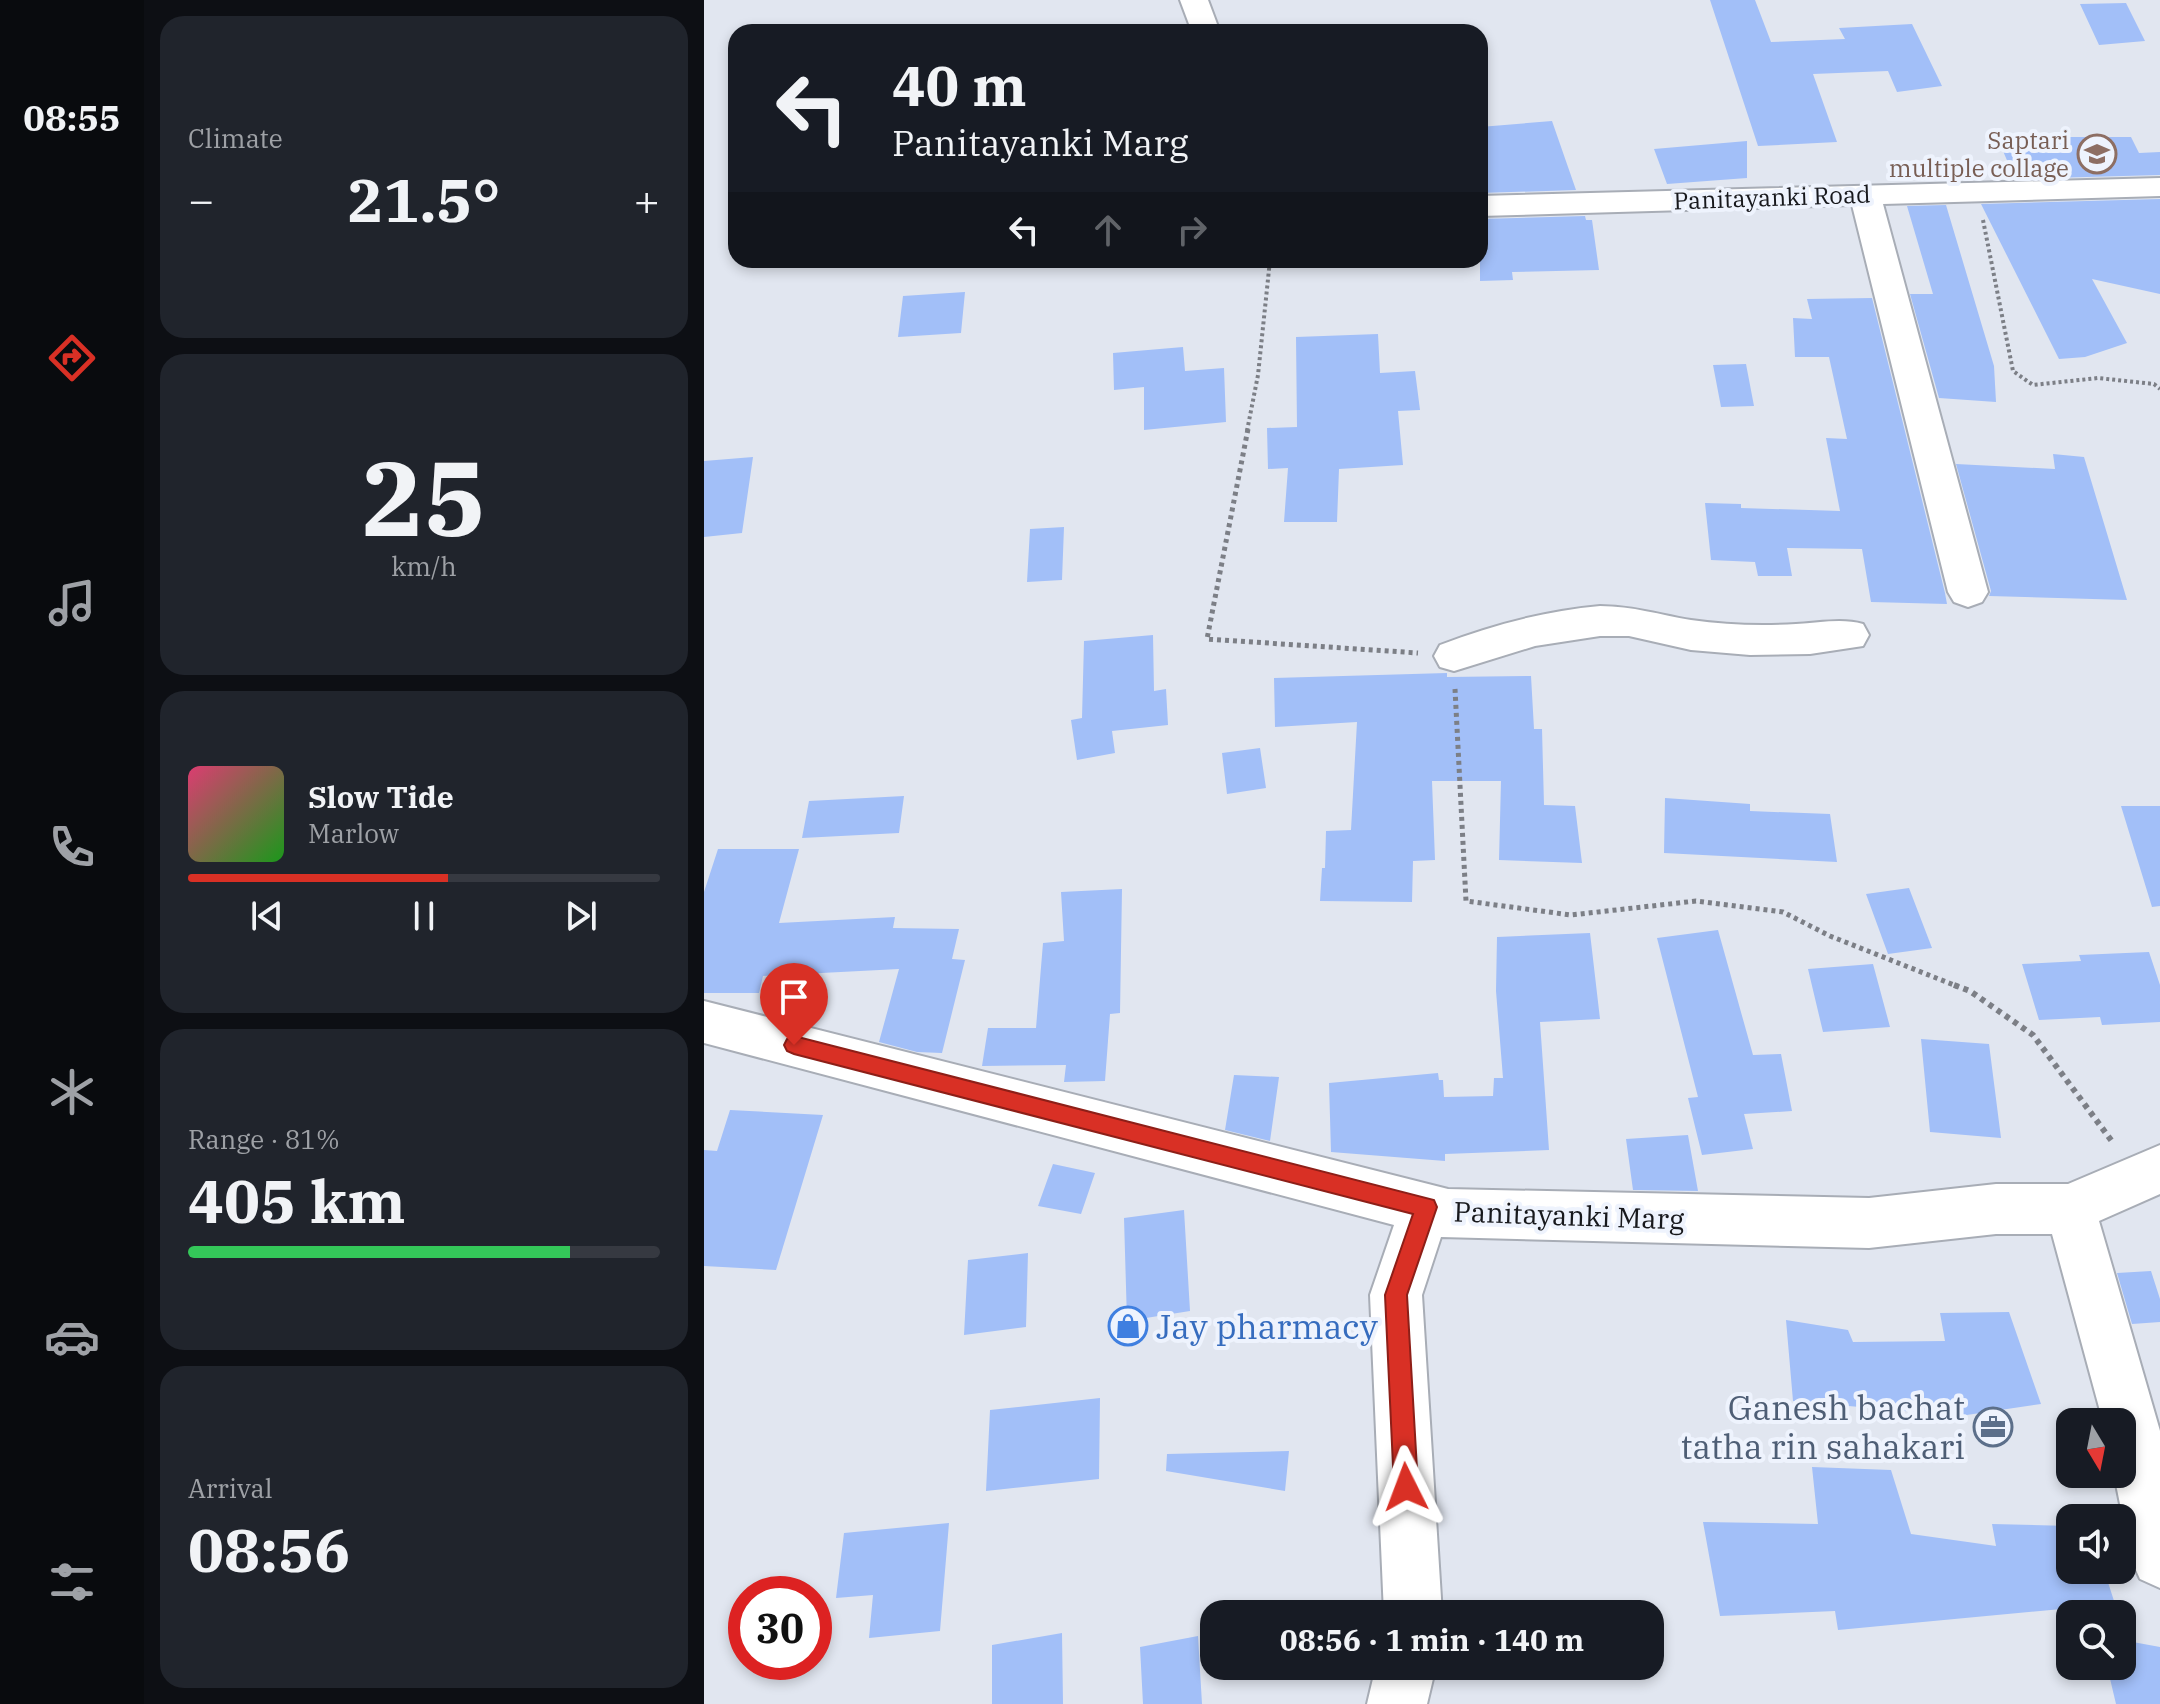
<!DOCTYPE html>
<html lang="en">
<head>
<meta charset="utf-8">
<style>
	body { margin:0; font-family:"IBM Plex Serif",serif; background:#20242c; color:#f1f3f6; height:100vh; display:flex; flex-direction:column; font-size:30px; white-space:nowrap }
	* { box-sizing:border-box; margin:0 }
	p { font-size:26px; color:#9ea1a6 }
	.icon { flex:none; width:44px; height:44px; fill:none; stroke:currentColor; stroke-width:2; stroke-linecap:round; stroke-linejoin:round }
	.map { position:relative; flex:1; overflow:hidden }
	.panel { display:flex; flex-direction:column; gap:16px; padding:16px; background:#0d0f14; width:560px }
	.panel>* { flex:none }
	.top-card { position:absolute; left:24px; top:24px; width:760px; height:244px; border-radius:24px; box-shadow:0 4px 12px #0003; background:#171b24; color:#f1f3f6; overflow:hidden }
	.needle { width:52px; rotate:170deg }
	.fabs { position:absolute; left:1352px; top:1408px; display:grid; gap:16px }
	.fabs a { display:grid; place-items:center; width:80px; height:80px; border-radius:16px; background:#171b24; box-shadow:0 4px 12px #0003; font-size:40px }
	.speed { position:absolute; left:24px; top:1576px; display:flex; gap:16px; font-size:40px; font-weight:700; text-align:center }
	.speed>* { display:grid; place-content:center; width:104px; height:104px; border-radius:50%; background:#171b24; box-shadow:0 4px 12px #0003; line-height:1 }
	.speed .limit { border:12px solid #d22; background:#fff; color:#111 }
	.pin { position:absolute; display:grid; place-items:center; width:68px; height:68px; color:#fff; margin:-82px -34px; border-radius:50% 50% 50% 0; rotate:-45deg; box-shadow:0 0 8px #0007 }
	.pin .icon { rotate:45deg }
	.me { position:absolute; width:88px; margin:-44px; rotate:357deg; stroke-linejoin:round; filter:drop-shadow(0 0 6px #0008) }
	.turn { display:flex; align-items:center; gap:28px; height:168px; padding:0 32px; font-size:36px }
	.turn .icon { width:104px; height:104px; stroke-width:2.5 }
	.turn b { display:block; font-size:56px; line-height:68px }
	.lanes { display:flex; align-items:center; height:76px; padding:0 32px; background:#0003; justify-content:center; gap:40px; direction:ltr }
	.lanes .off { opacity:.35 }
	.big { font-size:60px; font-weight:700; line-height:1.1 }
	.panel .tile { flex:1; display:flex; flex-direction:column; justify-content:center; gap:12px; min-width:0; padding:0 28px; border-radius:24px; background:#20242c }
	.panel .dial { align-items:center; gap:0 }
	.dial b { font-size:104px; line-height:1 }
	.song { display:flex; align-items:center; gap:24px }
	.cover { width:96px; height:96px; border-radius:12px; background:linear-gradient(135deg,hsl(340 70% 55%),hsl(120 70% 35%)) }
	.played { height:8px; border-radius:4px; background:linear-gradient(90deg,#d93025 55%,#363941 55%) }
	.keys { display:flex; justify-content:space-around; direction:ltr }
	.heat { display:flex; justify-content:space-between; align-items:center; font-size:44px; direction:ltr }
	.charge { height:12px; border-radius:6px; background:linear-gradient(90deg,#34c759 81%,#363941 0) }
	.trip { position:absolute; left:496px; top:1600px; width:464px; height:80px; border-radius:24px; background:#171b24; box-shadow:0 4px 12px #0003; font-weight:700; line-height:80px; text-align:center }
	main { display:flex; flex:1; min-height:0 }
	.menu { display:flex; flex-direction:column; width:144px; justify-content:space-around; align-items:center; background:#090b0e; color:#9ea1a6 }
	.menu .icon { width:56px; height:56px }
	.menu .selected { color:#d93025 }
	.menu b { font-size:36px; color:#f1f3f6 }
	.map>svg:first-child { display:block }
	.building { fill:#a2bff8 }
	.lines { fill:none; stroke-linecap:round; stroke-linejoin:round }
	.street-casing { stroke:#a8adb6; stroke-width:4 }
	.path-far2 { stroke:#7c7f86; stroke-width:4; stroke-dasharray:3 3; stroke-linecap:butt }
	.path-far1 { stroke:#7c7f86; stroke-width:5; stroke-dasharray:4 4; stroke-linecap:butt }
	.path { stroke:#7c7f86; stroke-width:6; stroke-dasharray:5 5; stroke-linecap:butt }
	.street { fill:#fff; fill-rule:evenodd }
	.route { fill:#d93025; stroke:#8d1f18; stroke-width:2 }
	.labels { text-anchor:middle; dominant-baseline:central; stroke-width:8; stroke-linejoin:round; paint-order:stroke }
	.far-education-label { font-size:24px; fill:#785e54; stroke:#eef3fd; text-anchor:end }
	.far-street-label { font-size:24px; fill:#17181c; stroke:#eef3fd }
	.street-label { font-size:28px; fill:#17181c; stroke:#eef3fd }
	.near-shop-label { font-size:34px; fill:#366cbe; stroke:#eef3fd; text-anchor:start }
	.near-service-label { font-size:34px; fill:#4e5e75; stroke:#eef3fd; text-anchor:end }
</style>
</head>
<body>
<main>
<nav class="menu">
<b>08:55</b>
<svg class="icon selected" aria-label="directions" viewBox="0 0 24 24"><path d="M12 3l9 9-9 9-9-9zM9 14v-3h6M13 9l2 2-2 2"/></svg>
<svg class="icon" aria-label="music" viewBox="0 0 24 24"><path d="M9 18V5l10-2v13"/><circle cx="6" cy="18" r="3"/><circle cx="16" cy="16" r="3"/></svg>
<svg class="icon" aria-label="phone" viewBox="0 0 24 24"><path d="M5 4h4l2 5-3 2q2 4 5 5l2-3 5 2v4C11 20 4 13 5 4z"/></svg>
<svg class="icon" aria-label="climate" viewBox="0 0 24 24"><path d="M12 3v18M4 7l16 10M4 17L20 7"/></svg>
<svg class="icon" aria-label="car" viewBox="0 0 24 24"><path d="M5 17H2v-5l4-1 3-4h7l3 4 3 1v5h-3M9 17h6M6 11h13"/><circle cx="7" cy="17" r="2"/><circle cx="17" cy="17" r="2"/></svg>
<svg class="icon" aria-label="filters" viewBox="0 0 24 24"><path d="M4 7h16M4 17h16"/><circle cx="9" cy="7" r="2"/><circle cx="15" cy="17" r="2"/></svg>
</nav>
<section class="panel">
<div class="tile"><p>Climate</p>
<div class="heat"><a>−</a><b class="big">21.5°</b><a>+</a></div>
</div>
<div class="tile dial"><b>25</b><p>km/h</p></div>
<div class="tile">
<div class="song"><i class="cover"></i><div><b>Slow Tide</b><p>Marlow</p></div></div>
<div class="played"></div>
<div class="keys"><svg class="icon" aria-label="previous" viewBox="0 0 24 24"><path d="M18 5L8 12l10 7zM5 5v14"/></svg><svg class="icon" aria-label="pause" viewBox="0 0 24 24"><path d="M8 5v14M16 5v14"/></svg><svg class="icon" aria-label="next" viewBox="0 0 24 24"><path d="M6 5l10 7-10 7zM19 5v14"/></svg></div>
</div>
<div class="tile"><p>Range · 81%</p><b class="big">405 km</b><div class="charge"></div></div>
<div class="tile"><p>Arrival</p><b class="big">08:56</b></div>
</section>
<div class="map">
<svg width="1456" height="1704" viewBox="0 0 1456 1704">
	<rect width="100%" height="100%" fill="#e1e6f0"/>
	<path class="building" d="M 1006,0 L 1051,0 L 1067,42 L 1141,39 L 1135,28 L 1208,24 L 1238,86 L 1193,92 L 1184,71 L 1109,74 L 1133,142 L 1054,146 Z
		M 1422,3 L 1441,41 L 1395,45 L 1376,4 Z
		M 848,121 L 872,190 L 776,193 L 776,127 Z
		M 1293,137 L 1427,137 L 1435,153 L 1456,152 L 1456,175 L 1311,179 Z
		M 1043,141 L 1043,178 L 963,184 L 950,149 Z
		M 1456,199 L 1456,294 L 1388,279 L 1423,343 L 1381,357 L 1355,359 L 1277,204 Z
		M 1242,205 L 1290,366 L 1292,402 L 1235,398 L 1206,294 L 1229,294 L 1203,206 Z
		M 881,216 L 882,220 L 888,220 L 895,270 L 808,272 L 809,280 L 776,281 L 776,219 Z
		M 261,292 L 257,333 L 194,337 L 199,296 Z
		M 1168,298 L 1241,593 L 1243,604 L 1167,602 L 1158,549 L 1083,548 L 1088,576 L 1054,576 L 1051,562 L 1007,560 L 1001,503 L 1037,504 L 1037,508 L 1136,511 L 1122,438 L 1143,439 L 1125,357 L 1091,357 L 1089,318 L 1108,319 L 1103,299 Z
		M 674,334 L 676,373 L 711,371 L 716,410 L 694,411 L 699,465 L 635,469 L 633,522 L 580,522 L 584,468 L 564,469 L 563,428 L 593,427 L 592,337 Z
		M 479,347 L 481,371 L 520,368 L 522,422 L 440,430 L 440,387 L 410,390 L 409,353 Z
		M 1042,364 L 1050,406 L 1017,407 L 1009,365 Z
		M 1349,454 L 1380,457 L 1423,600 L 1285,596 L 1287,591 L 1252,464 L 1351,469 Z
		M 49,457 L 38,533 L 0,537 L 0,461 Z
		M 360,527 L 358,580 L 323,582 L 326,529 Z
		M 449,635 L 450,691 L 462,689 L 464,725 L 408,731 L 411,753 L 373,760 L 367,720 L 378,718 L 380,641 Z
		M 743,673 L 743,677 L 827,676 L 830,729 L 838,729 L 840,805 L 871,806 L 878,863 L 795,860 L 797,781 L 728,781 L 731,860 L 709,861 L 708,902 L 616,901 L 618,868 L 621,868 L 622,831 L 647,830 L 653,722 L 571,727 L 570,678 Z
		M 556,748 L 562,788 L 523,794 L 518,753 Z
		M 200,796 L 195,833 L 98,838 L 105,801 Z
		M 961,798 L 1046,804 L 1046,811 L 1126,814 L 1133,862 L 960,853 Z
		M 1417,806 L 1456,806 L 1456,906 L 1448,907 Z
		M 14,849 L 95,849 L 75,923 L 191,917 L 189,928 L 255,929 L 248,959 L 261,960 L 238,1053 L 213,1052 L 175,1042 L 195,969 L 59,976 L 55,993 L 0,993 L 0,892 Z
		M 1205,888 L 1228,948 L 1184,954 L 1162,894 Z
		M 418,889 L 416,1013 L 406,1014 L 401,1081 L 360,1082 L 362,1065 L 278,1066 L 284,1028 L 332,1028 L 339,943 L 360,941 L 357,892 Z
		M 1014,930 L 1049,1055 L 1077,1054 L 1088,1111 L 1040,1114 L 1049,1149 L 998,1155 L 984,1098 L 994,1097 L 953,938 Z
		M 886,933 L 896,1019 L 836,1022 L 845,1150 L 741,1154 L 741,1161 L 627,1152 L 625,1083 L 734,1073 L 735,1080 L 739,1080 L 740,1097 L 789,1096 L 790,1078 L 799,1078 L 792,991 L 793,937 Z
		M 1445,952 L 1456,985 L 1456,1022 L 1398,1025 L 1396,1017 L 1335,1020 L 1318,964 L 1377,961 L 1375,955 Z
		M 1169,964 L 1186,1027 L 1119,1032 L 1104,969 Z
		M 1217,1039 L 1285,1044 L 1297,1138 L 1226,1132 Z
		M 530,1075 L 575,1077 L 566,1141 L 521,1130 Z
		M 26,1110 L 119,1115 L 72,1270 L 0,1266 L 0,1150 L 13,1151 Z
		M 984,1135 L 994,1191 L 929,1190 L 922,1139 Z
		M 349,1164 L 391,1173 L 377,1214 L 334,1206 Z
		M 480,1210 L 486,1311 L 423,1321 L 420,1218 Z
		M 324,1253 L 322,1327 L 260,1335 L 264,1260 Z
		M 1447,1271 L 1456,1299 L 1456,1322 L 1428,1324 L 1413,1273 Z
		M 1305,1312 L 1337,1404 L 1256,1416 L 1089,1401 L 1082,1320 L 1144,1330 L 1149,1342 L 1241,1341 L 1236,1313 Z
		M 396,1398 L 395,1479 L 282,1491 L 286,1410 Z
		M 585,1451 L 581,1491 L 462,1471 L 463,1454 Z
		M 1108,1467 L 1187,1470 L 1207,1534 L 1292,1546 L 1288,1524 L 1366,1526 L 1366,1570 L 1400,1570 L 1411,1604 L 1134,1630 L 1131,1611 L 1016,1616 L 999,1522 L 1114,1524 Z
		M 245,1523 L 236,1631 L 165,1638 L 169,1595 L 132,1598 L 140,1533 Z
		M 358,1633 L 359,1704 L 288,1704 L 288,1645 Z
		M 494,1636 L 498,1704 L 439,1704 L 436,1647 Z
		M 1418,1640 L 1456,1647 L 1456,1704 L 1412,1704 L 1403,1666 L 1418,1666 Z"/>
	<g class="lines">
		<g class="street-casing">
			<path id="street" d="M 476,0 L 504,0 L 516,32 L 488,32 Z
				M 1456,178 L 1456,196 L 1179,204 L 1284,592 L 1278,602 L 1264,607 L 1250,602 L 1244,592 L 1148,205 L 776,216 L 776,196 Z
				M 896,606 C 929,606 956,615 987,620 C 1022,625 1057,626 1092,624 C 1115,623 1138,618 1159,624 L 1165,635 L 1159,646 L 1106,654 L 1046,655 L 987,650 L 925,636 L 896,636 L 831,646 L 750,671 L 736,667 L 730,656 L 736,645 C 788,625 841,611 896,606 Z
				M 0,1001 L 744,1189 L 1165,1198 L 1292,1184 L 1364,1184 L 1456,1145 L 1456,1194 L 1395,1221 L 1456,1431 L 1456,1588 L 1436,1579 L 1427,1559 L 1410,1474 L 1418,1474 L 1418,1422 L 1399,1422 L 1348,1234 L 1292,1234 L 1165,1248 L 737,1237 L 718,1295 L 738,1614 L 680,1614 L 666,1295 L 690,1225 L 0,1043 Z
				M 672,1666 L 732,1666 L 723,1704 L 663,1704 Z"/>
		</g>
		<path class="path-far2" d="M 1279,220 L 1309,371 L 1329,385 L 1394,378 L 1450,384 L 1456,389
			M 543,431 L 554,375 L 566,260"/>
		<path class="path-far1" d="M 544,429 L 503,639 L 714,653
			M 751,689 L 762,901 L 867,915 L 992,901 L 1079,912 L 1126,936 L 1255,987"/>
		<path class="path" d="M 1250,985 L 1266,991 L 1329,1035 L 1410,1144"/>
		<use href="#street" class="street"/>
	</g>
	<path class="route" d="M 90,1036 L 730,1200 L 733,1207 L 703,1295 L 714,1487 L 710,1495 L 702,1498 L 694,1495 L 690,1487 L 681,1295 L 709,1214 L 90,1054 L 83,1051 L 80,1045 L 83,1039 Z"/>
	<defs>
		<g id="university-ring" transform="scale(2)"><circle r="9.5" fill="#eef3fd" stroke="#8d6e63" stroke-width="1.5"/><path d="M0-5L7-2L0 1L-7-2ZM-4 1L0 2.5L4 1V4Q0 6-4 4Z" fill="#8d6e63"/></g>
		<g id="shop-ring" transform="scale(2)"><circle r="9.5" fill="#eef3fd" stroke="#3f7fe0" stroke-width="1.5"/><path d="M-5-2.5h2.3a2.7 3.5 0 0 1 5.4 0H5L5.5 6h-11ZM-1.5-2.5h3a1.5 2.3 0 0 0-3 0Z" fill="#3f7fe0"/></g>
		<g id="office-ring" transform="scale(2)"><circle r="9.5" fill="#eef3fd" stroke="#5c6f8a" stroke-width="1.5"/><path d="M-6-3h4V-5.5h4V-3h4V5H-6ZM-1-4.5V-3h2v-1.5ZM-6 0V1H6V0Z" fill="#5c6f8a"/></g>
	</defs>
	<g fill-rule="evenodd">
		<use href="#university-ring" x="1393" y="154"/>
		<use href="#shop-ring" x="424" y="1326"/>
		<use href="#office-ring" x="1289" y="1427"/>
	</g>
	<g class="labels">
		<g class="far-education-label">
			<text x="1365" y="140">Saptari<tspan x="1365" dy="28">multiple collage</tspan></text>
		</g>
		<g class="far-street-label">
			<text transform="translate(1068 197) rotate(-2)">Panitayanki Road</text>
		</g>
		<g class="street-label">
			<text transform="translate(865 1215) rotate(2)">Panitayanki Marg</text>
		</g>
		<g class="near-shop-label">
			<text x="452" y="1326">Jay pharmacy</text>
		</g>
		<g class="near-service-label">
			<text x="1261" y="1407">Ganesh bachat<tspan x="1261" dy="39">tatha rin sahakari</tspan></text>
		</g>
	</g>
</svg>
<div class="fabs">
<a><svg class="needle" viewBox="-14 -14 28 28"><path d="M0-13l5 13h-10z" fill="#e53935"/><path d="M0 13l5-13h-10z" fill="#9ea1a6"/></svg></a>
<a><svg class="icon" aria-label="sound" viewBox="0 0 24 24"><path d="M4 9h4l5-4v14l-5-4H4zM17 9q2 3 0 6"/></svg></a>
<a><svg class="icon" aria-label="search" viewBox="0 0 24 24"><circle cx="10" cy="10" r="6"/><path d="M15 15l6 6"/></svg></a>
</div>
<div class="speed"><div class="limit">30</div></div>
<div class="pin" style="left:90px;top:1045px;background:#d93025"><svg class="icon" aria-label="arrive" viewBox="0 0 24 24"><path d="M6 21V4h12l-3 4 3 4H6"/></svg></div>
<svg class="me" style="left:702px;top:1487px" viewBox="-20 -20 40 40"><path d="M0-17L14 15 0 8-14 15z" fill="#d93025" stroke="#fff" stroke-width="4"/></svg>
<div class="trip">08:56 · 1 min · 140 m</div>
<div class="top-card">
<div class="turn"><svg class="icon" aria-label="left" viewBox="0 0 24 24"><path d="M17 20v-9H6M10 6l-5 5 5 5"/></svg><div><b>40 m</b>Panitayanki Marg</div></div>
<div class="lanes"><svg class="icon" aria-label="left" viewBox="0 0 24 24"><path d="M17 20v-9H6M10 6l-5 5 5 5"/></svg><svg class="icon off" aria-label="ahead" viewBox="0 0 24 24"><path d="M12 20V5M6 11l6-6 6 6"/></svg><svg class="icon off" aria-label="right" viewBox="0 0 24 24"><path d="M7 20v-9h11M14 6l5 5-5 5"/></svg></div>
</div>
</div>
</main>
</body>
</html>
